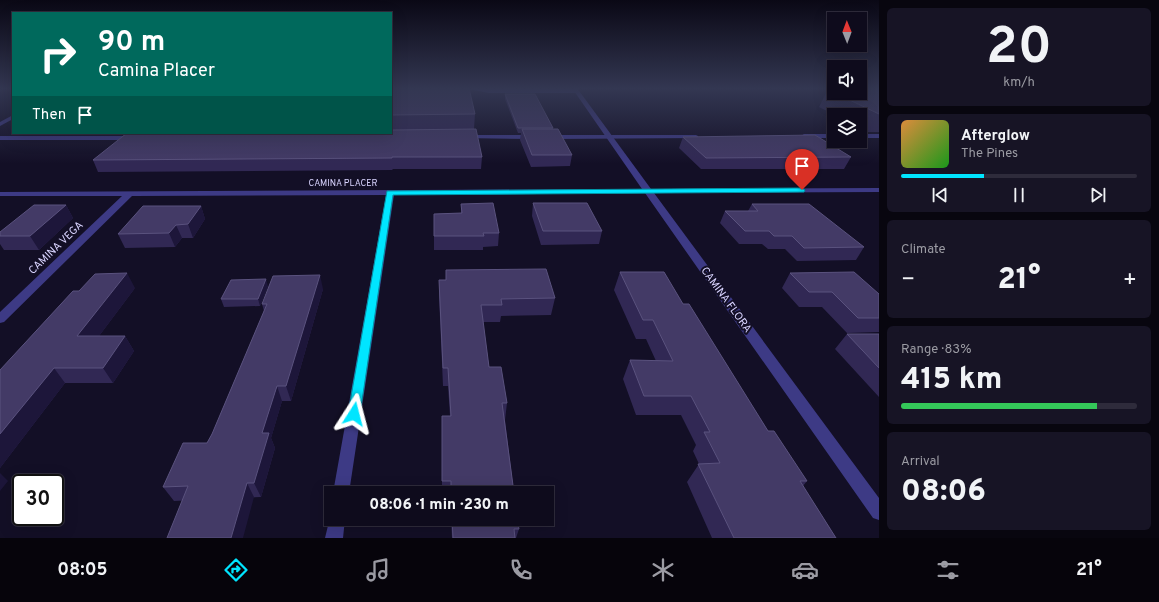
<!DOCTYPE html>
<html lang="en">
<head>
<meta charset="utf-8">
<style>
	body { margin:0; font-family:Overpass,sans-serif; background:#171425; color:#f1f3f6; height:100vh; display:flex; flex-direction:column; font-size:15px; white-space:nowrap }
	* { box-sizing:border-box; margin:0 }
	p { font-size:13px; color:#9b9ba3 }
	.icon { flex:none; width:22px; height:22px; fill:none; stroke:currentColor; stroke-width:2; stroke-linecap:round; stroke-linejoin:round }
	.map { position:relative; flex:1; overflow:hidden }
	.sheet { display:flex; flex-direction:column; gap:8px; padding:8px; background:#08060f; width:280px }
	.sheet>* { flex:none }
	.hud { position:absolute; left:12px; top:12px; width:380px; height:122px; border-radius:0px; box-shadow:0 4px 16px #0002,0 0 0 1px #2e2b3b; background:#00695c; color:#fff; overflow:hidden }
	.needle { width:26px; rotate:359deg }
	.tools { position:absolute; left:827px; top:12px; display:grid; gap:8px }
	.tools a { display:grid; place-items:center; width:40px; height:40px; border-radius:0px; background:#0e0b1c; box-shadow:0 4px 16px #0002,0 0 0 1px #2e2b3b; font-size:20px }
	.speed { position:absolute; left:12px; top:474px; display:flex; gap:8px; font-size:20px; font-weight:700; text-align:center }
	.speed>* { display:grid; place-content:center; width:52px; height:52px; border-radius:50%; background:#0e0b1c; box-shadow:0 4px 16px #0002,0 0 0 1px #2e2b3b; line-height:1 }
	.speed .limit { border:2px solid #111; border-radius:6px; background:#fff; color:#111 }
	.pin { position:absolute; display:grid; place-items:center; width:34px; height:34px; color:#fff; margin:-41px -17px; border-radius:50% 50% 50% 0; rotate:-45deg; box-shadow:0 0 4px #0007 }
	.pin .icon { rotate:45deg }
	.me { position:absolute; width:44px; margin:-22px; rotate:9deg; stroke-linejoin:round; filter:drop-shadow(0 0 3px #0008) }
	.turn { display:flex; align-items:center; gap:14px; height:84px; padding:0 20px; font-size:18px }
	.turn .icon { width:52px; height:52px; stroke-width:2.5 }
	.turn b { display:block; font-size:28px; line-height:34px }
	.then { display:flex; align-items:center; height:38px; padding:0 20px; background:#0003; gap:8px; font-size:15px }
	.big { font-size:30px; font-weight:800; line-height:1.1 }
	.sheet .tile { flex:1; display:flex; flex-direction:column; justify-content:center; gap:6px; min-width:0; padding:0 14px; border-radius:6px; background:#171425 }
	.sheet .dial { align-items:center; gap:0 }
	.dial b { font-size:52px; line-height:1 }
	.song { display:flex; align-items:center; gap:12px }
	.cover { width:48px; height:48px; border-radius:6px; background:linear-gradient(135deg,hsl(30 70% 55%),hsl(120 70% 35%)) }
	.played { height:4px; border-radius:2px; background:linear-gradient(90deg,#00e5ff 35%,#2e2b3b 35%) }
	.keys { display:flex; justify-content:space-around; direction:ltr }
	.heat { display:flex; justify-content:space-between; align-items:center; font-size:22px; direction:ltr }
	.charge { height:6px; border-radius:3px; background:linear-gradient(90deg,#34c759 83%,#2e2b3b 0) }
	.trip { position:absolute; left:324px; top:486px; width:230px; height:40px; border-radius:0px; background:#0e0b1c; box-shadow:0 4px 16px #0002,0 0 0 1px #2e2b3b; font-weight:800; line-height:40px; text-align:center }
	.tabs { display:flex; height:64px; justify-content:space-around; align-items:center; background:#06040b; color:#9b9ba3 }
	.tabs .icon { width:28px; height:28px }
	.tabs .on { color:#00e5ff }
	.tabs b { font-size:18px; color:#f1f3f6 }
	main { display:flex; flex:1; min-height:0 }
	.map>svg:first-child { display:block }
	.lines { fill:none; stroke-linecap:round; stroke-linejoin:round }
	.lane { fill:#3d3a85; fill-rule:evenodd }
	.street { fill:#3d3a85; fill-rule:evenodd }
	.wall { fill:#312854 }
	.shaded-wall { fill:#1d163a }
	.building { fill:#433a66; stroke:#5a527e }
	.route { fill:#00e5ff; stroke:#0095a6 }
	.labels { text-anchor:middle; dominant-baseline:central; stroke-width:4; stroke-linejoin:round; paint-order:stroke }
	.far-street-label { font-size:9px; fill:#d9d4ff; stroke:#130f26 }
	.street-label { font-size:11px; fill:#d9d4ff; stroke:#130f26 }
</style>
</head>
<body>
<main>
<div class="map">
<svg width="879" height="538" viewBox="0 0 879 538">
	<rect width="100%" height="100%" fill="#130f26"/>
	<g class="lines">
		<path class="lane" d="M 464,88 L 575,89 L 578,91 L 575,93 L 489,93 Z
			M 834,134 L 834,138 L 804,138 L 801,136 L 804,134 Z
			M 860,134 L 879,134 L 879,138 L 860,138 Z
			M 464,135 L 534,135 L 537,137 L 534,139 L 462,138 L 461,137 Z
			M 696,135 L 698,136 L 698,138 L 550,139 L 547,137 L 550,135 Z
			M 0,136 L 134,136 L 137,138 L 134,140 L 0,140 Z"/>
		<path class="street" d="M 572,88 L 577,88 L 651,189 L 879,188 L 879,192 L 654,193 L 879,498 L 879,520 L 873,518 L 645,193 L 394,195 L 349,493 L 333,493 L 386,195 L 132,196 L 4,322 L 0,323 L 0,312 L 122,196 L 0,196 L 0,192 L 642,189 Z
			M 13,115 L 13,119 L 0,126 L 0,122 Z
			M 331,513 L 331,519 L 345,519 L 343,538 L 325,538 Z"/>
	</g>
	<path class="wall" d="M 391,88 L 475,114 L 474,129 L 482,157 L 481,169 L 393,169 L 392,170 L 98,172 L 93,160 L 391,133 Z
		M 828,89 L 834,89 L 834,93 L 860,93 L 879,89 L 879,132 L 867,132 L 860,129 L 860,115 L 835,115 L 819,107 Z
		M 505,94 L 553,128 L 553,129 L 572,155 L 570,166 L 531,167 L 520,140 L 521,133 L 518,133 L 505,99 Z
		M 683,137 L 851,157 L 844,169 L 701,169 L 679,148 Z
		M 533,203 L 602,231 L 599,244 L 541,245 L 532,216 Z
		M 461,204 L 499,233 L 498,246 L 483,247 L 483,250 L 434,250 L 434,214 L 461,213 Z
		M 752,204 L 864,247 L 856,260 L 797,261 L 785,249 L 768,249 L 762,244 L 739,244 L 720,223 L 725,211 L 748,211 Z
		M 66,205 L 73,218 L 39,250 L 4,250 L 0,244 L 0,232 Z
		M 201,206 L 205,219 L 193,238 L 182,238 L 175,247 L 125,248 L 118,234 Z
		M 446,270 L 555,298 L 551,315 L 501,316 L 500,322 L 483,322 L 489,367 L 507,403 L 505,420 L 514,493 L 442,493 L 442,416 L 450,416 L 448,386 L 443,386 L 439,296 L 439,280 L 446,280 Z
		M 620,272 L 683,304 L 768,431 L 807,481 L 803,486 L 836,538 L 712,538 L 687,482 L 699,464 L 693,451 L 696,445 L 681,415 L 636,415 L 623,379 L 630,360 L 656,361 L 646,339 L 636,339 L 614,290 Z
		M 790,273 L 879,294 L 879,332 L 847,333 L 822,307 L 799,307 L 782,288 Z
		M 268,286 L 260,306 L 224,307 L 221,299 Z
		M 135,288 L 99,336 L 125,336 L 134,351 L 113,383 L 65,383 L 0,468 L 0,370 Z
		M 323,289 L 291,401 L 282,401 L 271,438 L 275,448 L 261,497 L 174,501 L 163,487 L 207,443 L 212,434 L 264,311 L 262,304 Z
		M 847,334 L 879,334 L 879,397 L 835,349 Z
		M 451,519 L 517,519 L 519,529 L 516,538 L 452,538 Z"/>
	<path class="shaded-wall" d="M 66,205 L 73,218 L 39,250 L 30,236 Z
		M 201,206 L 205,219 L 193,238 L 188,224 Z
		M 176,225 L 182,238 L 175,247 L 169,233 Z
		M 127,273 L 135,288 L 87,352 L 77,336 Z
		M 320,275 L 323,289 L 291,401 L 286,386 Z
		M 266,279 L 268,286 L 260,306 L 258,299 Z
		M 125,336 L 134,351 L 113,383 L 103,368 Z
		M 54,368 L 65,383 L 0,468 L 0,434 Z
		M 277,386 L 282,401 L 271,438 L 275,448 L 261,497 L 254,483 L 262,433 Z
		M 0,473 L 8,481 L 0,491 Z
		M 247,483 L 254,497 L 243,538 L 231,538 Z"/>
	<path class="building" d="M 391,88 L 469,88 L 475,114 L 391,115 Z
		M 828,89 L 834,89 L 834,92 Z
		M 860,89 L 879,89 L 879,114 L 835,93 L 860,93 Z
		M 505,94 L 535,94 L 553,128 L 518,128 Z
		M 476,129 L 482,157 L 392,157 L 392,158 L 93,160 L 127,133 L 391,133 L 391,130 Z
		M 522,129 L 558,129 L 572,155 L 532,155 Z
		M 815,135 L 851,157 L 706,158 L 683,137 Z
		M 493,203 L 499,233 L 483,233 L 484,236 L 434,236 L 434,214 L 462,213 L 461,204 Z
		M 533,203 L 587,203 L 602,231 L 543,231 Z
		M 752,204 L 809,204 L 864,247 L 804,248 L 792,236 L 774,236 L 769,231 L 745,231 L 725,211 L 758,211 Z
		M 34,205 L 66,205 L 30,236 L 0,236 L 0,232 Z
		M 143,206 L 201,206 L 188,224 L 176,225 L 169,233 L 118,234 Z
		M 546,269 L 555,298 L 501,299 L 502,305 L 481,305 L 489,367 L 501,367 L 507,403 L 502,403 L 514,493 L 451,493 L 451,481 L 442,481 L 442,416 L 451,416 L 448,368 L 443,368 L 439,280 L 446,280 L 446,270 Z
		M 620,272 L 664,272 L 683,304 L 689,304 L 768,431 L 774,431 L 807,481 L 800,481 L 836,538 L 734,538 L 698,464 L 720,463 L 704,432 L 710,432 L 691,396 L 644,396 L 630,360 L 673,361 L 653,320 L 643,320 Z
		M 854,272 L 879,294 L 879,318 L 858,318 L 832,292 L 809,292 L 790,273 Z
		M 127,273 L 77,336 L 125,336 L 103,368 L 54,368 L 0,434 L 0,370 L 73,291 L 79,291 L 95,274 Z
		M 320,275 L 286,386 L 277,386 L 262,433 L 269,433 L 254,483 L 247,483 L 231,538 L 167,538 L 188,486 L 163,487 L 183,443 L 207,443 L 212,434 L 267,304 L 262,304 L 273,276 Z
		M 266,279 L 258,299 L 221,299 L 231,280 Z
		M 847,334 L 879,334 L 879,368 Z
		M 452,519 L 517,519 L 519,529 L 514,529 L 515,538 L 453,538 Z"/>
	<linearGradient id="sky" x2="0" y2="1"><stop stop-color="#0a0815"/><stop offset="0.54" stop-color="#333752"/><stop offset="1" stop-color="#333752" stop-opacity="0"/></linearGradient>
	<rect width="879" height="164" fill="url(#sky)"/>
	<path class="route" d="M 802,188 L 805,190 L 804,192 L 393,195 L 360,414 L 359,418 L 354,419 L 350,418 L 348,414 L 387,191 Z"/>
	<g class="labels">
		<g class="far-street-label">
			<text x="343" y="183">CAMINA PLACER</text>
		</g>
		<g class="street-label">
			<text transform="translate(56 248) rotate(-44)">CAMINA VEGA</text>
			<text transform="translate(726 300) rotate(54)">CAMINA FLORA</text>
		</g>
	</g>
</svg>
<div class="tools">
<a><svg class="needle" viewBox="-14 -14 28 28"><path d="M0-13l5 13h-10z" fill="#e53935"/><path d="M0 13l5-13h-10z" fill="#9b9ba3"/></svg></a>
<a><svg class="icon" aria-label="sound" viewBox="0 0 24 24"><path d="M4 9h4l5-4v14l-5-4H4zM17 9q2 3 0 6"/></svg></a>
<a><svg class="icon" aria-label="layers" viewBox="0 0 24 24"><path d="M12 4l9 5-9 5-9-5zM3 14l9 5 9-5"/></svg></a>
</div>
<div class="speed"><div class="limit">30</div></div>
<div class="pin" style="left:802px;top:190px;background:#d93025"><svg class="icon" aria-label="arrive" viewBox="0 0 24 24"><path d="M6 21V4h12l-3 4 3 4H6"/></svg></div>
<svg class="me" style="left:354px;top:414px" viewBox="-20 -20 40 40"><path d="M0-17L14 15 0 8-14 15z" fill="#00e5ff" stroke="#fff" stroke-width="4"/></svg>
<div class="trip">08:06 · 1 min · 230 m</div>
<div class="hud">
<div class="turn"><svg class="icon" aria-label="right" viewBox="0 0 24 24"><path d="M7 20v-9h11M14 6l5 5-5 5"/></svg><div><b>90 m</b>Camina Placer</div></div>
<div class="then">Then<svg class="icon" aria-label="arrive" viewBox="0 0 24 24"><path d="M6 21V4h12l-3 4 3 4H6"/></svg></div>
</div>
</div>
<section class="sheet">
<div class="tile dial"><b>20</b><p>km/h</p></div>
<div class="tile">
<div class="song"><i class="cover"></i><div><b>Afterglow</b><p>The Pines</p></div></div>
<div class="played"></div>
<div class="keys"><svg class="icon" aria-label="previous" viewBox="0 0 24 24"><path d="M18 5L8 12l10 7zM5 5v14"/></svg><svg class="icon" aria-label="pause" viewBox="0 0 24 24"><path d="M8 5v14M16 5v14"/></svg><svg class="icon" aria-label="next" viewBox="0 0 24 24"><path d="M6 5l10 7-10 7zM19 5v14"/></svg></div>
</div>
<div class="tile"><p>Climate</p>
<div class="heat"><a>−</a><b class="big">21°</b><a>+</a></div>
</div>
<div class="tile"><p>Range · 83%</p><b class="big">415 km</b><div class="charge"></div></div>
<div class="tile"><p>Arrival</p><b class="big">08:06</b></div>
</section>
</main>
<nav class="tabs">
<b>08:05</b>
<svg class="icon on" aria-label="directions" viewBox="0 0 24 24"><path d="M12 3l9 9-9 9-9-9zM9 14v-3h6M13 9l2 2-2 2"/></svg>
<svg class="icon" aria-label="music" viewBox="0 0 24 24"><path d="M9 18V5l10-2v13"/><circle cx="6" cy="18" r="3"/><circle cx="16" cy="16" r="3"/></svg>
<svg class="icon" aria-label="phone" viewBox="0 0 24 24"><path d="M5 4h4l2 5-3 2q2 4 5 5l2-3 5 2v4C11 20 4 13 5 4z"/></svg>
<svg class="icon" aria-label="climate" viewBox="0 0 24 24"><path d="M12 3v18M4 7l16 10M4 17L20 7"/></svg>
<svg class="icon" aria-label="car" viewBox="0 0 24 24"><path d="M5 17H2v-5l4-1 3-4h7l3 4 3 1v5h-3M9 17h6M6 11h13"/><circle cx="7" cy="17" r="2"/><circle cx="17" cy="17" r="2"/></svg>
<svg class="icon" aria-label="filters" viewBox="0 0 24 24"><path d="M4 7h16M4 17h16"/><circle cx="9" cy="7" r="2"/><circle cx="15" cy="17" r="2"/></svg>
<b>21°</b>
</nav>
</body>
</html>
